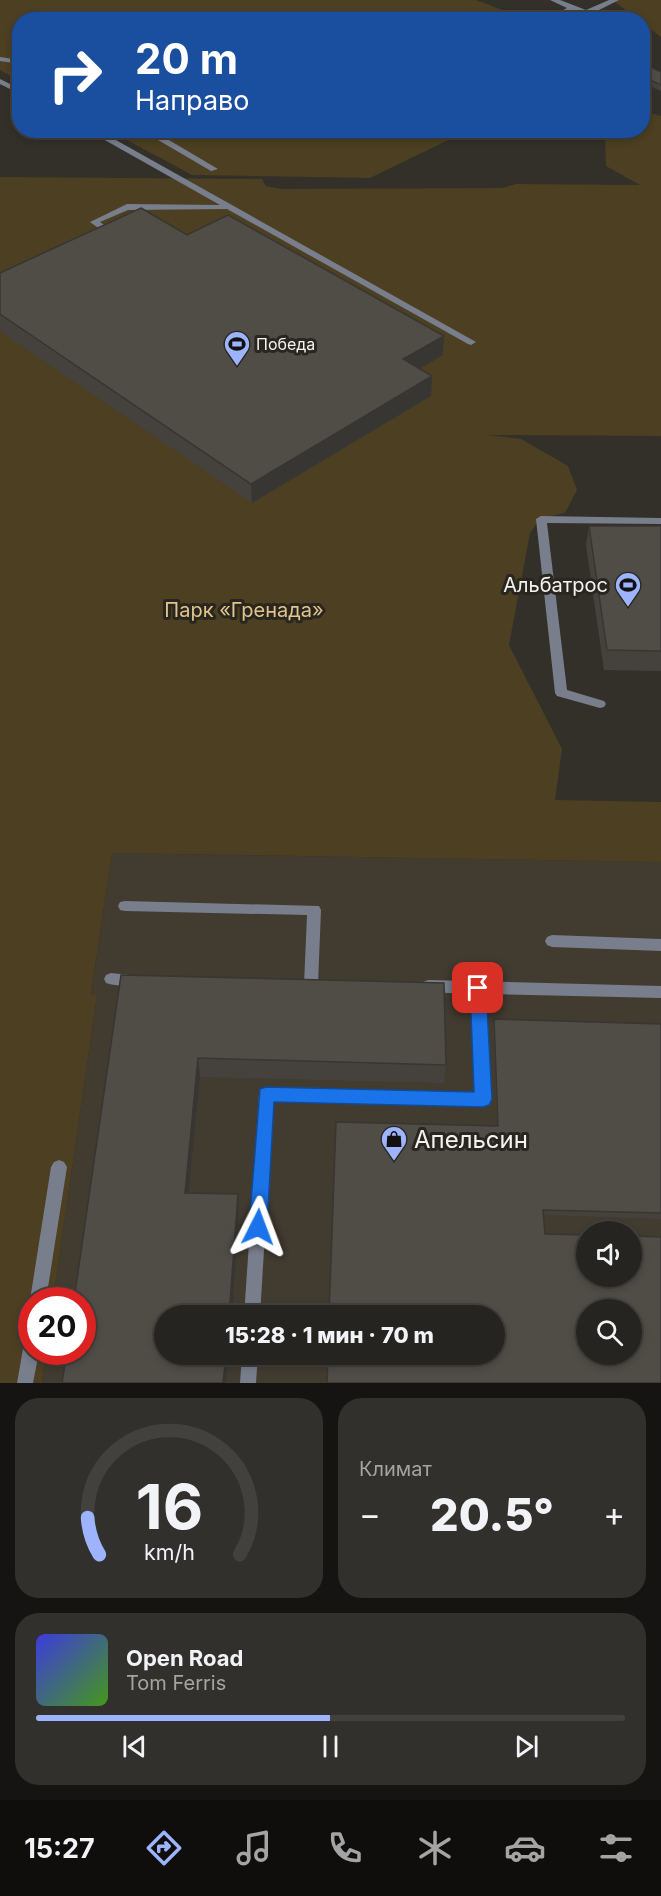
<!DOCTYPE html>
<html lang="ru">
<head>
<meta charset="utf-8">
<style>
	body { margin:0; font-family:Inter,sans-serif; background:#32302d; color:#f1f3f6; height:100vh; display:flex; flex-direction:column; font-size:22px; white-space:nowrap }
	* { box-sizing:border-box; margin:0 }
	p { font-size:20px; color:#a4a4a5 }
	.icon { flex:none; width:33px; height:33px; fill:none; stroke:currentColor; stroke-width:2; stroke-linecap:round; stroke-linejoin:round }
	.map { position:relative; height:1383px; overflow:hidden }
	.sheet { display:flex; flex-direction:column; gap:15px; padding:15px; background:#151412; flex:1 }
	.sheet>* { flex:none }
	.top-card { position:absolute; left:12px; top:12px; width:638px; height:126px; border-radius:24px; box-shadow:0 3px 9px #0003,0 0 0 2px #42413e; background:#1a4fa0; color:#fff; overflow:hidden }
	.controls { position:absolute; left:576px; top:1221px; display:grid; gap:12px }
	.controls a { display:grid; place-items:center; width:66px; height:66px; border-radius:50%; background:#262420; box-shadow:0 3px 9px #0003,0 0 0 2px #42413e; font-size:30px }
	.speed { position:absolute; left:18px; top:1287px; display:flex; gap:12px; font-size:30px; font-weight:700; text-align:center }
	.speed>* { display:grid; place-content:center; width:78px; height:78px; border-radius:50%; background:#262420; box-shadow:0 3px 9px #0003,0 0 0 2px #42413e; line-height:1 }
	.speed .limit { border:9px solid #d22; background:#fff; color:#111 }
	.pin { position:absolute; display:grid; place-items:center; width:51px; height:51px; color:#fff; margin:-26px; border-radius:12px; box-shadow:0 3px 9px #0006 }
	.me { position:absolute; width:66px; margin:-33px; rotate:3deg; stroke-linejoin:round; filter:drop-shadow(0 0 4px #0008) }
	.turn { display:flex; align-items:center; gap:21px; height:126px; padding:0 24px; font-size:27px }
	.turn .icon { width:78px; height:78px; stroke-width:2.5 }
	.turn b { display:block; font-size:42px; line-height:51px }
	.big { font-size:45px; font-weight:800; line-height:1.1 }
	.sheet .card { flex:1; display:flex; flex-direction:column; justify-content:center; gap:9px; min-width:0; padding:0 21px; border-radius:24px; background:#32302d }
	.sheet .dial { align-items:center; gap:0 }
	.dial svg { height:156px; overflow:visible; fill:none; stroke:#42413e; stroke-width:7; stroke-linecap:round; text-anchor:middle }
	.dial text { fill:#f1f3f6; stroke:none }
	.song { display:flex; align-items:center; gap:18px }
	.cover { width:72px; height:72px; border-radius:9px; background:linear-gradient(135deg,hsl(240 70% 55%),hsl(100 70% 35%)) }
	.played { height:6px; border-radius:3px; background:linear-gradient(90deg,#9db4fd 50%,#42413e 50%) }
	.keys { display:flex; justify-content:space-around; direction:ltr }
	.heat { display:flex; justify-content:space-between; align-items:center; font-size:33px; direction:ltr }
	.sheet .tiles { flex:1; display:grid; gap:15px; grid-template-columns:1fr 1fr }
	.card:last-child { grid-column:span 2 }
	.trip { position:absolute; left:154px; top:1305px; width:351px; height:60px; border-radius:30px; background:#262420; box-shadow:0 3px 9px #0003,0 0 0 2px #42413e; font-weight:800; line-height:60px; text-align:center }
	.dock { display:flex; height:96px; justify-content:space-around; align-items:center; background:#0f0e0d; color:#a4a4a5 }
	.dock .icon { width:42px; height:42px }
	.dock .current { color:#9db4fd }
	.dock b { font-size:27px; color:#f1f3f6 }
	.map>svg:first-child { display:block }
	.built { fill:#413b30; fill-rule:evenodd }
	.green { fill:#4c3f22 }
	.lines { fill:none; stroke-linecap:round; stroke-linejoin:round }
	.service { fill:#787e8c; fill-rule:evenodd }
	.wall { fill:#45423d }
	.shaded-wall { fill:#383632 }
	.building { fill:#504d47; stroke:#383632; stroke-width:1.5; fill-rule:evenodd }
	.route { fill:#1a73e8; stroke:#114b97; stroke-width:1.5 }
	.labels { text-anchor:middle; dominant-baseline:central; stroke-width:6; stroke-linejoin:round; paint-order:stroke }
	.far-poi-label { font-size:16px; fill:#f4f2ee; stroke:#292620; text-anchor:start }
	.poi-label { font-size:20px; fill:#f4f2ee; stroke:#292620; text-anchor:end }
	.park-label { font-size:20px; fill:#e0c489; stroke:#292620 }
	.near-poi-label { font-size:24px; fill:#f4f2ee; stroke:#292620; text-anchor:start }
</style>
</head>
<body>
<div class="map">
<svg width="661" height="1383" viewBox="0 0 661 1383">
	<rect width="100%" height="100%" fill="#33302a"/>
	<path class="built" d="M 112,853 L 661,862 L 661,1383 L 42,1383 L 46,1352 L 82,1352 L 82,1300 L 53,1300 L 97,995 L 91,995 ZM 586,1232 L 632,1232 L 632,1276 L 586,1276 ZM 586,1310 L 632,1310 L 632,1354 L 586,1354 ZM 165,1316 L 495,1316 L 495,1354 L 165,1354 Z"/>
	<path class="green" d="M 0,0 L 476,0 L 526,19 L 20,20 L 19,81 L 0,70 Z
		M 612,0 L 661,0 L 661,37 L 642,23 L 642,20 L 638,19 Z
		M 642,111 L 661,116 L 661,436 L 487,435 L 521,439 L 568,466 L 577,490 L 565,513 L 541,518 L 530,533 L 509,645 L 562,749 L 555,800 L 661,802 L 661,862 L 112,853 L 91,994 L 97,995 L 53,1300 L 32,1300 L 32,1352 L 46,1352 L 42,1383 L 0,1383 L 0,177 L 262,179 L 266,186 L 281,189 L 502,188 L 516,184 L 640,185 L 606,166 L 605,134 L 602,131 L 642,130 Z
		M 110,131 L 467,131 L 370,178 L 192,175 Z"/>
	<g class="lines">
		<path class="service" d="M 550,0 L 560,0 L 586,10 L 609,0 L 619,0 L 589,15 L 574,10 L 555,20 L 545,20 L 567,8 Z
			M 0,57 L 20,60 L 20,64 L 0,61 Z
			M 0,79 L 20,89 L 20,94 L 0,84 Z
			M 87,130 L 98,130 L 476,342 L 471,345 L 468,344 L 227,209 L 128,210 L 100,222 L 118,235 L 111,237 L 90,222 L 127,204 L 220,205 Z
			M 141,130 L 152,130 L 218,169 L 211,171 Z
			M 541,516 L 661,518 L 661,524 L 547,523 L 567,690 L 604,701 L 606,704 L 604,707 L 600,708 L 557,696 L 555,693 L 536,519 Z
			M 125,901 L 319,906 L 321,910 L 318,984 L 316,988 L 311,990 L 306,988 L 304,984 L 307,915 L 125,911 L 120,910 L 118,906 L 120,902 Z
			M 552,935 L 661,939 L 661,951 L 552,947 L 547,945 L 545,941 L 547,937 Z
			M 111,973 L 139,976 L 141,980 L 139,984 C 130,987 115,986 106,983 L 104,979 L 106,975 Z
			M 428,980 L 661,986 L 661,998 L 485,994 L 490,1099 L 488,1104 L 483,1106 L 273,1102 L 260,1316 L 244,1316 L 259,1095 L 261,1090 L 266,1088 L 475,1092 L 471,994 L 428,992 L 423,990 L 421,986 L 423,982 Z
			M 59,1160 L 64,1162 L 67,1167 L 46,1300 L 32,1300 L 32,1304 L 30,1300 L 51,1167 L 54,1162 Z
			M 32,1335 L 32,1352 L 39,1352 L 33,1383 L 17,1383 L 24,1343 L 26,1337 Z
			M 242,1354 L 258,1354 L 256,1383 L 240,1383 Z"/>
	</g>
	<path class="wall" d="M 642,63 L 661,72 L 661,91 L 642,83 Z
		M 187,235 L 443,355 L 419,369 L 432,376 L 431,396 L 252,503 L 0,331 L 0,273 Z
		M 589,526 L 661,526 L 661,671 L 604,670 L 586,545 Z
		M 121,975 L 444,983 L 446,1065 L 444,1083 L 200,1077 L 189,1193 L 238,1194 L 239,1212 L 232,1316 L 165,1316 L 165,1354 L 229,1354 L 226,1383 L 62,1383 L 67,1352 L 82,1352 L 82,1300 L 74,1300 Z
		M 494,1019 L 661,1024 L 661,1219 L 544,1215 L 545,1234 L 661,1383 L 336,1122 L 497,1126 L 493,1026 Z"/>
	<path class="shaded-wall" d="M 617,14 L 617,20 L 607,20 Z
		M 444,336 L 443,355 L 402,379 L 403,359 Z
		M 432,376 L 431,396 L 252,503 L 251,484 Z
		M 198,1058 L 200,1077 L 187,1210 L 185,1193 Z
		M 238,1194 L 239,1212 L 232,1316 L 229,1316 Z
		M 226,1354 L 229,1354 L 226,1383 L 223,1383 Z"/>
	<path class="building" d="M 603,9 L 617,14 L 607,20 L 580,20 Z
		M 642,63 L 661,72 L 661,85 L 642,76 Z
		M 141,208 L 187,235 L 228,215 L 444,336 L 403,359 L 432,376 L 251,484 L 0,314 L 0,273 Z
		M 589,526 L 661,526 L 661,651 L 607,650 Z
		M 121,975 L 444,983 L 446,1065 L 198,1058 L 185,1193 L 238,1194 L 229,1316 L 165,1316 L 165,1354 L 226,1354 L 223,1383 L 62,1383 L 67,1352 L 82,1352 L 82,1300 L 74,1300 Z
		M 494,1019 L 661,1024 L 661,1213 L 543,1210 L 545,1234 L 586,1235 L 586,1276 L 632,1276 L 632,1236 L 661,1237 L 661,1383 L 327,1383 L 328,1354 L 495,1354 L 495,1316 L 329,1316 L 336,1122 L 498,1126 ZM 586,1310 L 632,1310 L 632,1354 L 586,1354 Z"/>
	<path class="route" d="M 478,981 L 484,983 L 486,988 L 492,1099 L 489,1105 L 483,1107 L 274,1102 L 267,1227 L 264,1233 L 258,1236 L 251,1233 L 249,1227 L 260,1089 L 266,1087 L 474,1092 L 470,988 L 473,983 Z"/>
	<defs>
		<g id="stadium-pin" transform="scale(1.35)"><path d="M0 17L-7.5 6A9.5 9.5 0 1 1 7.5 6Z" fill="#9db4fd" stroke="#292620"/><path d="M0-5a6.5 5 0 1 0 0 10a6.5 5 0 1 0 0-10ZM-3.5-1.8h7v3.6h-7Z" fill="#111"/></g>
		<g id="shop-pin" transform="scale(1.35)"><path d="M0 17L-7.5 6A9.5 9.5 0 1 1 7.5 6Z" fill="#9db4fd" stroke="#292620"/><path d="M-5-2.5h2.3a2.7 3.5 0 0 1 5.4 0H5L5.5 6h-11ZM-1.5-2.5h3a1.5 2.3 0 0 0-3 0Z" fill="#111"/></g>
	</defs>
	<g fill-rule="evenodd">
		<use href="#stadium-pin" x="237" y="344"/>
		<use href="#stadium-pin" x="628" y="585"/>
		<use href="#shop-pin" x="394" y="1139"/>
	</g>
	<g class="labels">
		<g class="far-poi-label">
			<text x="256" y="344">Победа</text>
		</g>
		<g class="poi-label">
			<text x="608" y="585">Альбатрос</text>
		</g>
		<g class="park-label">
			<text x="244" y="610">Парк «Гренада»</text>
		</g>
		<g class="near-poi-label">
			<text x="414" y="1139">Апельсин</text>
		</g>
	</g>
</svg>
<div class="controls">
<a><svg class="icon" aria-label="sound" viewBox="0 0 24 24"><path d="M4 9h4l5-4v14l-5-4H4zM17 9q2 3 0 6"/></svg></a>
<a><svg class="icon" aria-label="search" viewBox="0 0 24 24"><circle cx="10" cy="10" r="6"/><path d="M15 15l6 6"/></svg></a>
</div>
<div class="speed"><div class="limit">20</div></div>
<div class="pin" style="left:478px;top:988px;background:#d93025"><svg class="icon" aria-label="arrive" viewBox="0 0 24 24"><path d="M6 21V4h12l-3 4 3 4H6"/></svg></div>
<svg class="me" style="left:258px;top:1227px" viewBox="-20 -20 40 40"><path d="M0-17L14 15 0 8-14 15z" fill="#1a73e8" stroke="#fff" stroke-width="4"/></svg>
<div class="trip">15:28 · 1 мин · 70 m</div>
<div class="top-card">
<div class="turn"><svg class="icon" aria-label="right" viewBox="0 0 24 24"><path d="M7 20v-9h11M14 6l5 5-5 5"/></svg><div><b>20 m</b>Направо</div></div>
</div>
</div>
<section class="sheet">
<div class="tiles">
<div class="card dial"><svg viewBox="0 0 100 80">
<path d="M14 69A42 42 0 1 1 86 69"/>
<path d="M14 69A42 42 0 0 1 8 50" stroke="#9db4fd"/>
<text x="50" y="56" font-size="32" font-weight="700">16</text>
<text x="50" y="72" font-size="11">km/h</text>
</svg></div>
<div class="card"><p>Климат</p>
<div class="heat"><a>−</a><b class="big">20.5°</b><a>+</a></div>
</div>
<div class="card">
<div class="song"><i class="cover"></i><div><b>Open Road</b><p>Tom Ferris</p></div></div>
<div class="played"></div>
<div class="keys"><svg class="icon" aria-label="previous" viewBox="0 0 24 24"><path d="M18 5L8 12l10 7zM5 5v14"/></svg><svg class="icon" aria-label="pause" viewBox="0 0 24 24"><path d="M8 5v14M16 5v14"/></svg><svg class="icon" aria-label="next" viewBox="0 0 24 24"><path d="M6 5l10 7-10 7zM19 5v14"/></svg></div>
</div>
</div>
</section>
<nav class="dock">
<b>15:27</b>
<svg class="icon current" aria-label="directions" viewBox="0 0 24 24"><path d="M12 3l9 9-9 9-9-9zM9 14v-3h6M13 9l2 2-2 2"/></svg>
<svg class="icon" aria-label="music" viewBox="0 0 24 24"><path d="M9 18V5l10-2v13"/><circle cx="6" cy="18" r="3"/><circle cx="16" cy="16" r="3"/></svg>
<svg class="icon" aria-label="phone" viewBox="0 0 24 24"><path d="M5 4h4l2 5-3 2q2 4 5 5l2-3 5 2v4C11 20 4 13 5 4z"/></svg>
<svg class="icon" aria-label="climate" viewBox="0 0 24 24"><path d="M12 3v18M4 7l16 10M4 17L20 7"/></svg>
<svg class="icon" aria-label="car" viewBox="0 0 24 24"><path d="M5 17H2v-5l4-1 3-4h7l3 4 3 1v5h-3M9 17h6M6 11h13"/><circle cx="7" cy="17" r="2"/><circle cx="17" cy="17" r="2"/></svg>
<svg class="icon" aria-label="filters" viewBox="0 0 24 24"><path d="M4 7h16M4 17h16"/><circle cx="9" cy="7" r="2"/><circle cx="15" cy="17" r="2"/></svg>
</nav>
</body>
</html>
